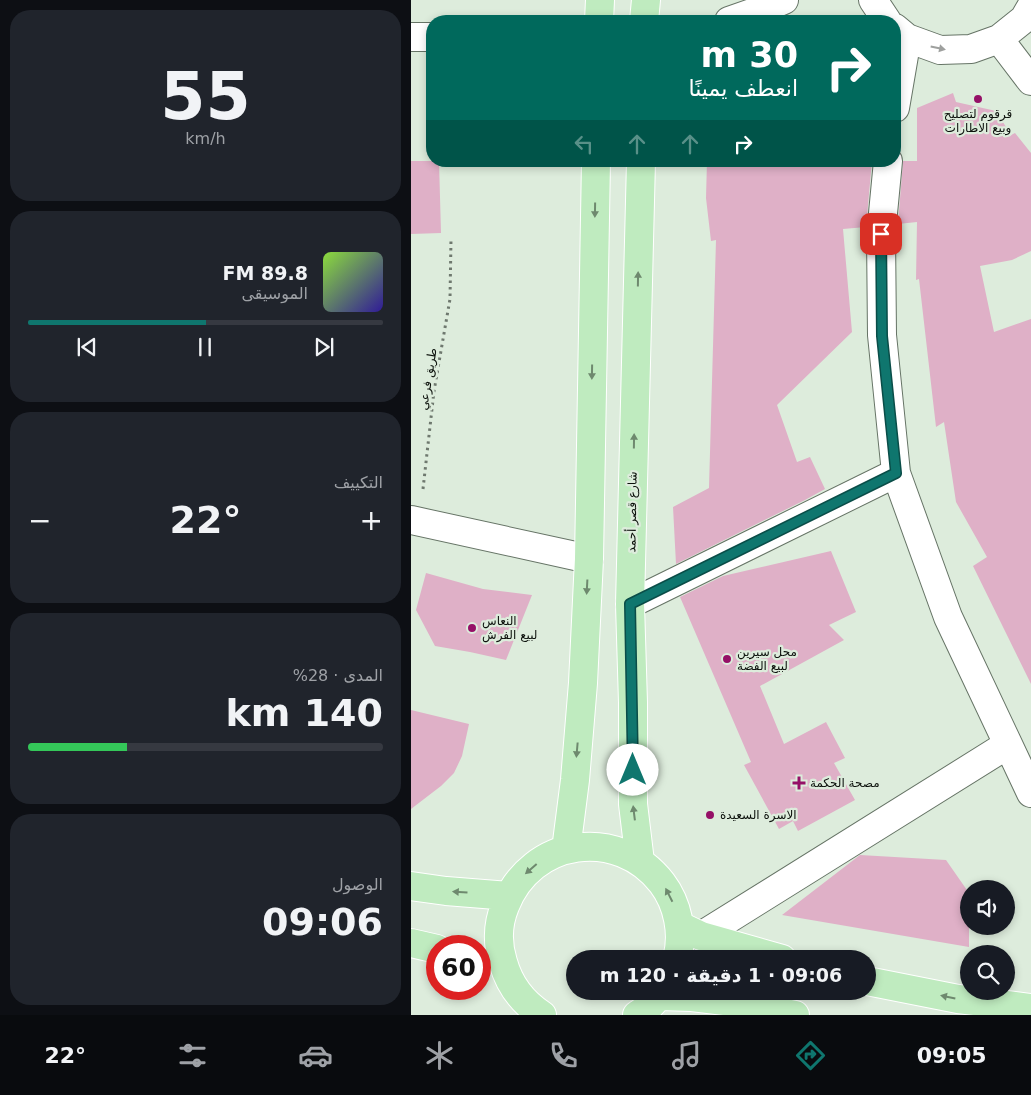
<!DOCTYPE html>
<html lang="ar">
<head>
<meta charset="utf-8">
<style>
	body { margin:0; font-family:"DejaVu Sans",Cairo,sans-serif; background:#20242c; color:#f1f3f6; direction:rtl; height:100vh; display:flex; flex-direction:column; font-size:19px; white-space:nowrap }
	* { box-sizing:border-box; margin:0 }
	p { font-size:16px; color:#9ea1a6 }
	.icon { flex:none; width:28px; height:28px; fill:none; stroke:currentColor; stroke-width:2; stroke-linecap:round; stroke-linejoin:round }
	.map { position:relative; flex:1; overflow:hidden; direction:ltr }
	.sheet { display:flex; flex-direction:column; gap:10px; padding:10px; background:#0d0f14; width:411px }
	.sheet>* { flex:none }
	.hud { position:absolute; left:15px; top:15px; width:475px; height:152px; border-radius:20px; box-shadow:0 2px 8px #0003; direction:rtl; background:#00695c; color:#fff; overflow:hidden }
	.buttons { position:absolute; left:549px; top:880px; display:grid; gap:10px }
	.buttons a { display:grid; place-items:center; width:55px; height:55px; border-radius:50%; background:#171b24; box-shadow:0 2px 8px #0003; font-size:25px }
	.speed { position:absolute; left:15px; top:935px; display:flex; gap:10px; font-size:25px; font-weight:700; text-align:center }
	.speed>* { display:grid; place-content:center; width:65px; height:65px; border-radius:50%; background:#171b24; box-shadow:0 2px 8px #0003; line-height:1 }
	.speed .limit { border:8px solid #d22; background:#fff; color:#111 }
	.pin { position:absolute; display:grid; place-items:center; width:42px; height:42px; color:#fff; margin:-21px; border-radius:10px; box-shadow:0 2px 8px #0006 }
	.me { position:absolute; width:55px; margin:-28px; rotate:0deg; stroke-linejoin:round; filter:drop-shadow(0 0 4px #0008) }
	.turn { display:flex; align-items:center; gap:18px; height:105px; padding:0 20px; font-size:22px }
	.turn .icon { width:65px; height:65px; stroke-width:2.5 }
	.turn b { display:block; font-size:35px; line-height:42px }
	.lanes { display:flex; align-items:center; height:48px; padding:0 20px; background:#0003; justify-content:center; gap:25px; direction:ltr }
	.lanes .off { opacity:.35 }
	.big { font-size:38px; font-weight:600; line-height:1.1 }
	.sheet .tile { flex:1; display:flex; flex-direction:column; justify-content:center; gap:8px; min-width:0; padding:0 18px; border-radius:20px; background:#20242c }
	.sheet .dial { align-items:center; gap:0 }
	.dial b { font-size:65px; line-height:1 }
	.song { display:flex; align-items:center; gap:15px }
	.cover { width:60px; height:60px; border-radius:8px; background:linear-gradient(135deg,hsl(90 70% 55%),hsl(250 70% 35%)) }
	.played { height:5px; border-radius:2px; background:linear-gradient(90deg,#0f766e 50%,#363941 50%) }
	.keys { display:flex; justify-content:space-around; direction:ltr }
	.heat { display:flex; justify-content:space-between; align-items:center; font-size:28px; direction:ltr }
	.charge { height:8px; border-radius:4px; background:linear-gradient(90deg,#34c759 28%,#363941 0) }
	.trip { position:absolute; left:155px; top:950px; width:310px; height:50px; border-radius:25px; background:#171b24; box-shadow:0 2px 8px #0003; font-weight:600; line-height:50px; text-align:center; direction:rtl }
	.tab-bar { display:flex; height:80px; justify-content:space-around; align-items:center; background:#090b0e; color:#9ea1a6 }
	.tab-bar .icon { width:35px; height:35px }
	.tab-bar .selected { color:#0f766e }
	.tab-bar b { font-size:22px; color:#f1f3f6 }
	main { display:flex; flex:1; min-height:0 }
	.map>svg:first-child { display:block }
	.building { fill:#dfb0c7 }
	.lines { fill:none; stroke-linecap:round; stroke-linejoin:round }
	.minor-casing { stroke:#667466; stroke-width:30 }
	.primary-casing { stroke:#fff; stroke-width:30 }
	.path { stroke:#6e786e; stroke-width:3; stroke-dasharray:2.5 4; stroke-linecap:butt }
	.minor { stroke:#fff; stroke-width:28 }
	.primary { stroke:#bfebbf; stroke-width:28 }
	.oneway { fill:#9ea09e }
	.oneway2 { fill:#6e896e }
	.route-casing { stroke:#0a4d48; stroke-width:12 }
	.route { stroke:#0f766e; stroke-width:9 }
	.poi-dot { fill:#951067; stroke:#ddecdc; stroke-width:2 }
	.labels { text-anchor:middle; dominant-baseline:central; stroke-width:4.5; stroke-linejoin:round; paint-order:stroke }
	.poi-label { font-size:12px; fill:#0c110c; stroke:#ddecdc; text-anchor:start }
	.street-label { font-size:12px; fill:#0c110c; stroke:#ddecdc }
</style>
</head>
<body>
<main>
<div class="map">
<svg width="620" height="1015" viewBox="0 0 620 1015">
	<rect width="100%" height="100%" fill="#ddecdc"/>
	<path class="building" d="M 542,93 L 545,102 L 585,111 L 600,135 L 604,133 L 620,153 L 620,251 L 601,260 L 569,266 L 583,332 L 620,319 L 620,684 L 562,566 L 576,557 L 545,502 L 533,422 L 525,427 L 508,279 L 505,280 L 506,222 L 487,224 L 492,161 L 506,161 L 506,108 Z
		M 0,161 L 28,161 L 30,233 L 0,234 Z
		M 296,161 L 461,161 L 455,227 L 432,229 L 441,332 L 366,405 L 386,462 L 399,457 L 414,489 L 394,500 L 265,564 L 262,507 L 298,488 L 305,240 L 300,241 L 295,198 Z
		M 420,551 L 445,612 L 418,625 L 433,640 L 349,686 L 373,744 L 415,722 L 434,758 L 423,763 L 444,800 L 387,831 L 382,821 L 368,829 L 333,765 L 340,762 L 269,597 L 312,576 Z
		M 15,573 L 72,589 L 121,595 L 95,660 L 59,652 L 24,646 L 5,610 Z
		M 0,710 L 58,724 L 51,756 L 43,773 L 30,786 L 0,809 Z
		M 449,855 L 535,860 L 558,893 L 558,947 L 371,915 Z"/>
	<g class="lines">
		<g class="minor-casing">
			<path id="minor" d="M 462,0 L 476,21
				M 318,21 L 352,9 L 373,0
				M 484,28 L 496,38 L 529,50 L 560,49 L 588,39 L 613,19 L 620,7
				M 0,37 L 21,37
				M 588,39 L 620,81
				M 484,108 L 496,38
				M 477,161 L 470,234 L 471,335 L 485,473 L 537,617 L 620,793
				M 0,520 L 178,559
				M 219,604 L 485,473
				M 290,936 L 596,745"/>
		</g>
		<g class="primary-casing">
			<path id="primary" d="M 188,21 L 189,0
				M 233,21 L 235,0
				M 155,850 L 164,780 L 172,683 L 178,559 L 185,161
				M 229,862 L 222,804 L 222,703 L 219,604 L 230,161
				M 0,886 L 35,891 L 98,896
				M 269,926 L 290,936 L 371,959
				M 0,943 L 26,949
				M 456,981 L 547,999 L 620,1008
				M 248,996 L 281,997 L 321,1002 L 384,1015
				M 131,1015 C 111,1002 98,984 92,962 C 86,943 87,923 94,906 C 120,838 207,826 251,883 C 267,904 273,934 266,959
				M 226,1015 C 236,1009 245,1001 251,991"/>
		</g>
		<path class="path" d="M 12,489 L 23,391 L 39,299 L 40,239"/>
		<use href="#minor" class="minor"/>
		<use href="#primary" class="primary"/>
	</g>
	<defs><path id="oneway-solid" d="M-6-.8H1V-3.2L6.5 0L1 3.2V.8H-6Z" transform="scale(1.25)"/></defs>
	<use class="oneway" href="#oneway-solid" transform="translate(527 48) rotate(12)"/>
	<g class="oneway2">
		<use href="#oneway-solid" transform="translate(184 210) rotate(91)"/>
		<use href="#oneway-solid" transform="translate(227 279) rotate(-89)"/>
		<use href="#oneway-solid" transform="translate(181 372) rotate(91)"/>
		<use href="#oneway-solid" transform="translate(223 441) rotate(-89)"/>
		<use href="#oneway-solid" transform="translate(176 587) rotate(93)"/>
		<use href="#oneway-solid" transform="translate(166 750) rotate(95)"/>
		<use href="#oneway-solid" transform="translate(223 813) rotate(-97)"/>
		<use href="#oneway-solid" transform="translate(120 869) rotate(139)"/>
		<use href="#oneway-solid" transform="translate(49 892) rotate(-176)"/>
		<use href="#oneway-solid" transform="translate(258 895) rotate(-117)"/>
		<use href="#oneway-solid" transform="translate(537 997) rotate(-168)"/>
	</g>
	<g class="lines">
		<g class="route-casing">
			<path id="route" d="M 222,770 L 219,604 L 485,473 L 471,336 L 470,234"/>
		</g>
		<use href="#route" class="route"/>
	</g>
	<g class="poi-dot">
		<circle cx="567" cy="99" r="5"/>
		<circle cx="61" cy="628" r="5"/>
		<circle cx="316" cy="659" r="5"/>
		<path d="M385.5 775.5h5v5h5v5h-5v5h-5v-5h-5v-5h5z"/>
		<circle cx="299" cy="815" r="5"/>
	</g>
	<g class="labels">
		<g class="poi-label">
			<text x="567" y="114" text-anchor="middle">قرقوم لتصليح<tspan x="567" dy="14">وبيع الاطارات</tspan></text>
			<text x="71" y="621">النعاس<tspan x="71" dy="14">لبيع الفرش</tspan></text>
			<text x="326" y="652">محل سيرين<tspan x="326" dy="14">لبيع الفضة</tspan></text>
			<text x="399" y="783">مصحة الحكمة</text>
			<text x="309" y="815">الاسرة السعيدة</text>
		</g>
		<g class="street-label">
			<text transform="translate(17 379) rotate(-81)">طريق فرعي</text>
			<text transform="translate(221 512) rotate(-89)">شارع قصر أحمد</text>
		</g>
	</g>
</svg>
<div class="buttons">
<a><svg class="icon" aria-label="sound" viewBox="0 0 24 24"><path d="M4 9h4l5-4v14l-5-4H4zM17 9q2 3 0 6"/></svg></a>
<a><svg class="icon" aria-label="search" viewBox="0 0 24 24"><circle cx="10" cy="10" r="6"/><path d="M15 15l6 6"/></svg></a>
</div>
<div class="speed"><div class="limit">60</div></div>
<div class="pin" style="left:470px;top:234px;background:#d93025"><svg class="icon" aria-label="arrive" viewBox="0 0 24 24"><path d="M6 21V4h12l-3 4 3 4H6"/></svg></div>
<svg class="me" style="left:222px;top:770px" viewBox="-20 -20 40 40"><circle r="19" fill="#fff"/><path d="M0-13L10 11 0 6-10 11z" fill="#0f766e"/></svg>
<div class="trip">09:06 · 1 دقيقة · 120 m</div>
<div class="hud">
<div class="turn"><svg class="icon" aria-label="right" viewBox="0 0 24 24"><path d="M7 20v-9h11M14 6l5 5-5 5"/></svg><div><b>30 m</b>انعطف يمينًا</div></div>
<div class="lanes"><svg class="icon off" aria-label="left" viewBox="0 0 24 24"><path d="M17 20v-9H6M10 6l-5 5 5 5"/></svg><svg class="icon off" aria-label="ahead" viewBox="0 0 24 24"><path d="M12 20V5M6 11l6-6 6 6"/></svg><svg class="icon off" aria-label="ahead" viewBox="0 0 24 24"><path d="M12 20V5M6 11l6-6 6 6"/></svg><svg class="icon" aria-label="right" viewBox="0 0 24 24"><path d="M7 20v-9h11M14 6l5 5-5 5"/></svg></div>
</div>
</div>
<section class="sheet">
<div class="tile dial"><b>55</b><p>km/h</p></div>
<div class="tile">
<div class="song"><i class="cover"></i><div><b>89.8 FM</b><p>الموسيقى</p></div></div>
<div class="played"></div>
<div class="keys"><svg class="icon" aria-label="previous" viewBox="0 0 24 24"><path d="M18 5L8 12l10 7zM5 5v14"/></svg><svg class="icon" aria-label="pause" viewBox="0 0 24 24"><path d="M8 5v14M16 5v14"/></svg><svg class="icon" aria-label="next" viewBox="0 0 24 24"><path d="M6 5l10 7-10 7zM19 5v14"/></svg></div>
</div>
<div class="tile"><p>التكييف</p>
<div class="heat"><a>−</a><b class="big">22°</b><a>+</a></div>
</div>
<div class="tile"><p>المدى · 28%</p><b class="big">140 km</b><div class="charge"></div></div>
<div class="tile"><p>الوصول</p><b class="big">09:06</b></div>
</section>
</main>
<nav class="tab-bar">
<b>09:05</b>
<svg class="icon selected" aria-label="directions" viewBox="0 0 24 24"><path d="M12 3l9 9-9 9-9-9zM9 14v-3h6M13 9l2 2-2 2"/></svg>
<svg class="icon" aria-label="music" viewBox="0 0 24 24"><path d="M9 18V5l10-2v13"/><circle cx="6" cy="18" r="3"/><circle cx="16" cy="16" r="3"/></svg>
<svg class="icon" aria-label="phone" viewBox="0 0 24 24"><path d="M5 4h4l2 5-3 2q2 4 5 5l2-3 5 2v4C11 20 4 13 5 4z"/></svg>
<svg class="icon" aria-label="climate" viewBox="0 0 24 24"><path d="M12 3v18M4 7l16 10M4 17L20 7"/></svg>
<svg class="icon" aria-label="car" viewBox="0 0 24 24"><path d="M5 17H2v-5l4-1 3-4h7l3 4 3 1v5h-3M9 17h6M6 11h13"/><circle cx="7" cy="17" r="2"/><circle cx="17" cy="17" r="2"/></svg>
<svg class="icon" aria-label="filters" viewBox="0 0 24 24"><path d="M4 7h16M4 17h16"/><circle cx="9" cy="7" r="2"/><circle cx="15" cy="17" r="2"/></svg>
<b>22°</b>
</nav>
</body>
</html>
